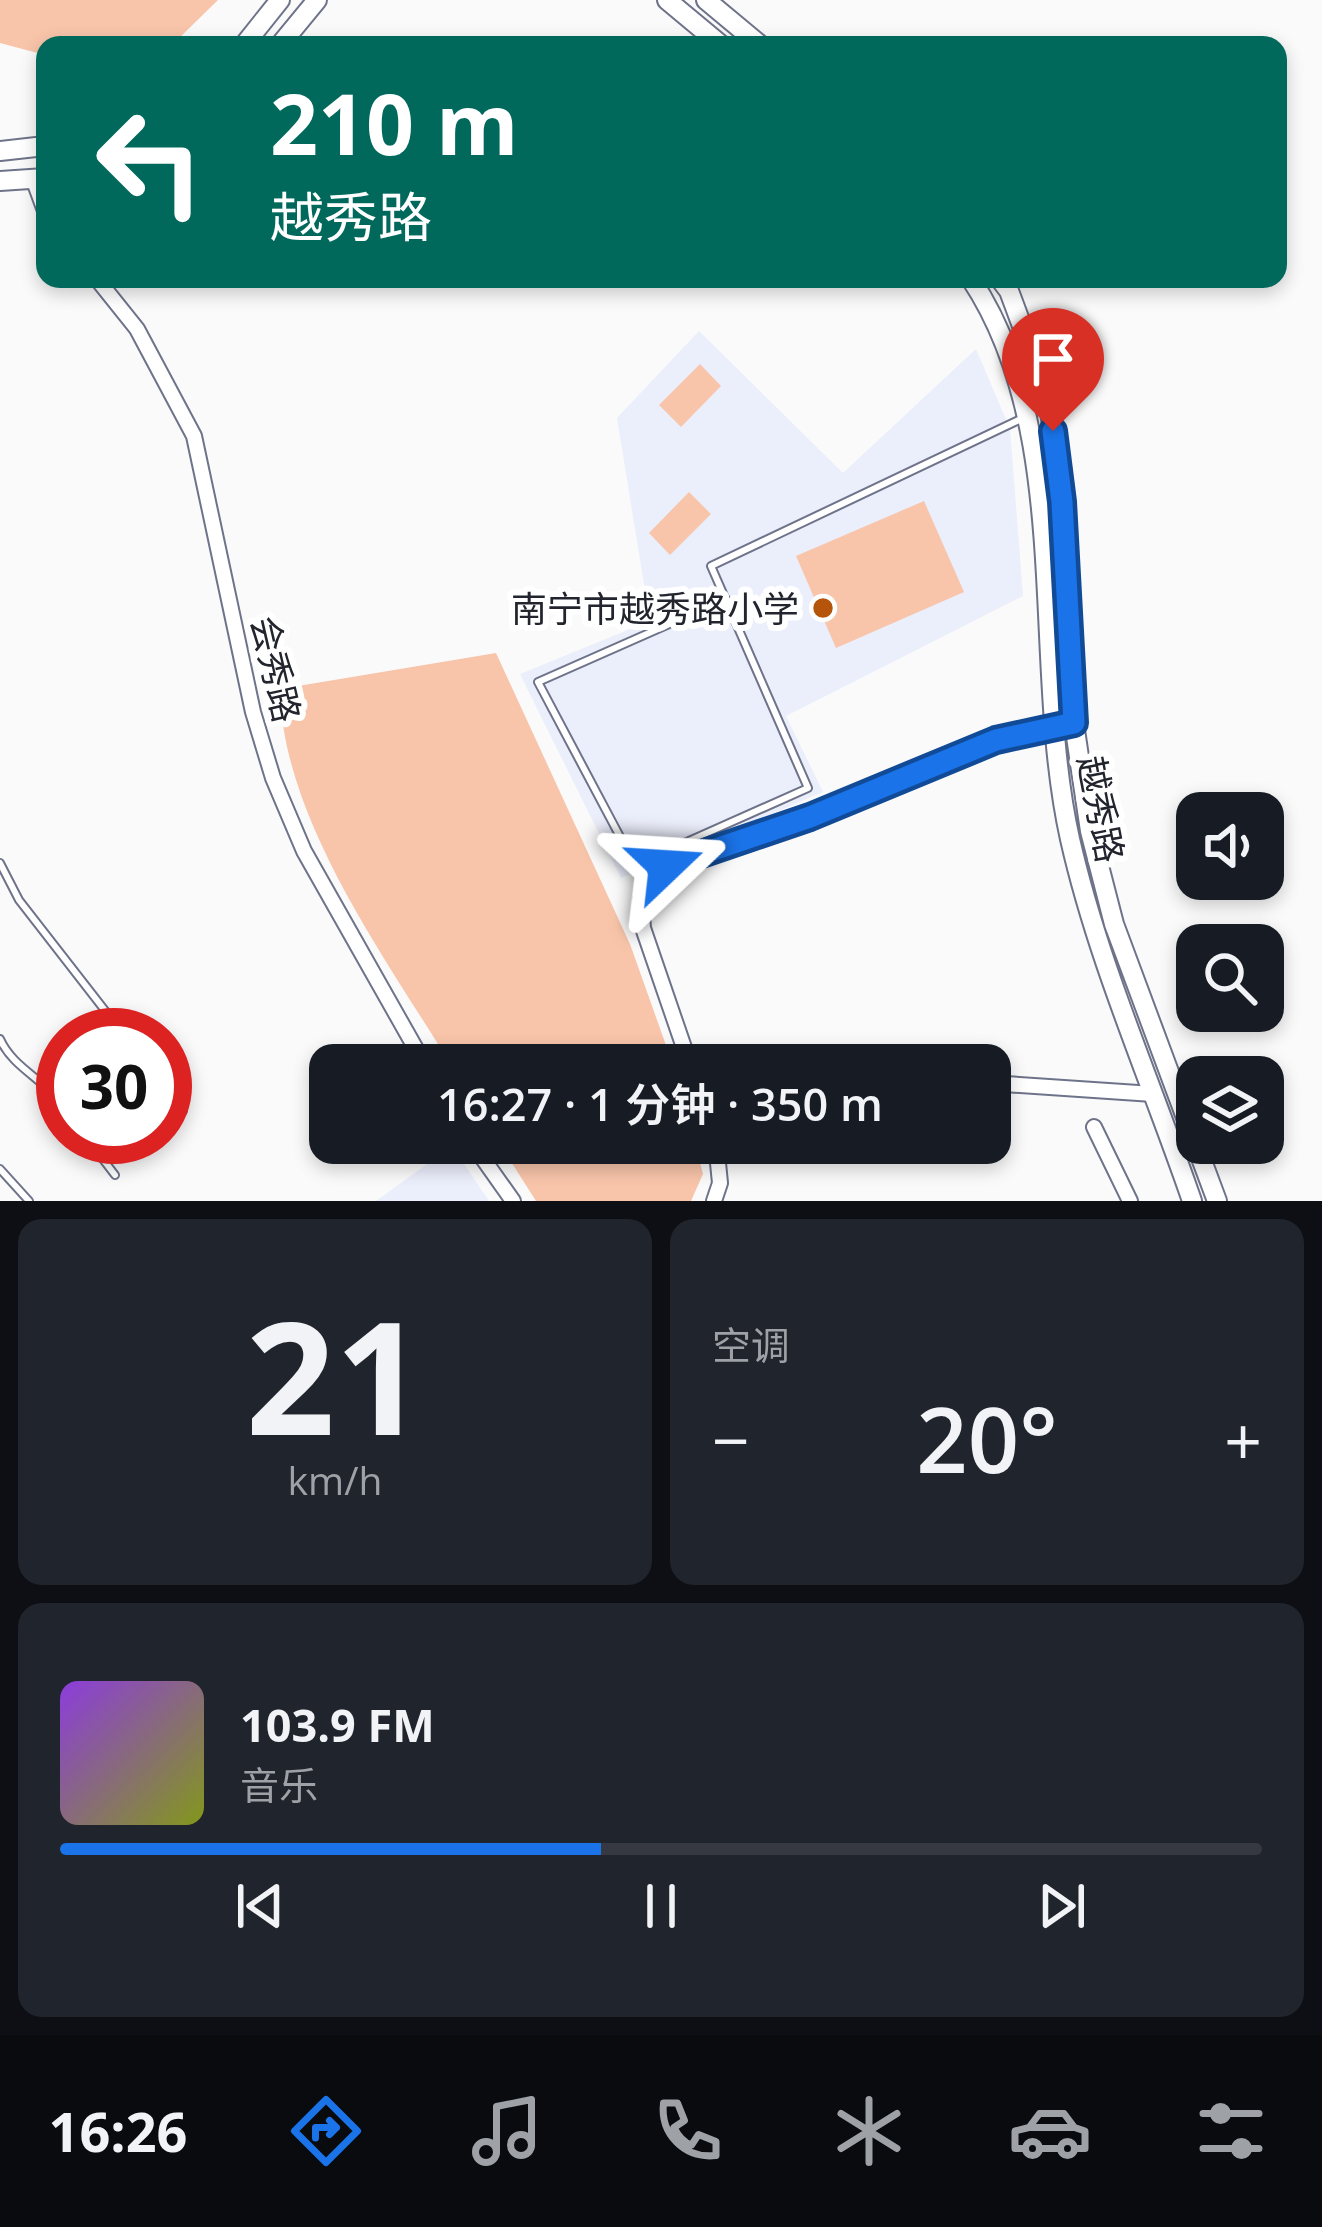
<!DOCTYPE html>
<html lang="zh">
<head>
<meta charset="utf-8">
<style>
	body { margin:0; font-family:"Open Sans","Noto Sans SC",sans-serif; background:#20242c; color:#f1f3f6; height:100vh; display:flex; flex-direction:column; font-size:45px; white-space:nowrap }
	* { box-sizing:border-box; margin:0 }
	p { font-size:39px; color:#9ea1a6 }
	.icon { flex:none; width:66px; height:66px; fill:none; stroke:currentColor; stroke-width:2; stroke-linecap:round; stroke-linejoin:round }
	.map { position:relative; height:1201px; overflow:hidden }
	.side { display:flex; flex-direction:column; gap:18px; padding:18px; background:#0d0f14; flex:1 }
	.side>* { flex:none }
	.top-card { position:absolute; left:36px; top:36px; width:1251px; height:252px; border-radius:24px; box-shadow:0 6px 18px #0003; background:#00695c; color:#fff; overflow:hidden }
	.fabs { position:absolute; left:1176px; top:792px; display:grid; gap:24px }
	.fabs a { display:grid; place-items:center; width:108px; height:108px; border-radius:24px; background:#171b24; box-shadow:0 6px 18px #0003; font-size:60px }
	.speed { position:absolute; left:36px; top:1008px; display:flex; gap:24px; font-size:60px; font-weight:700; text-align:center }
	.speed>* { display:grid; place-content:center; width:156px; height:156px; border-radius:50%; background:#171b24; box-shadow:0 6px 18px #0003; line-height:1 }
	.speed .limit { border:18px solid #d22; background:#fff; color:#111 }
	.pin { position:absolute; display:grid; place-items:center; width:102px; height:102px; color:#fff; margin:-123px -51px; border-radius:50% 50% 50% 0; rotate:-45deg; box-shadow:0 0 12px #0007 }
	.pin .icon { rotate:45deg }
	.me { position:absolute; width:132px; margin:-66px; rotate:70deg; stroke-linejoin:round; filter:drop-shadow(0 0 9px #0008) }
	.turn { display:flex; align-items:center; gap:42px; height:252px; padding:0 36px; font-size:54px }
	.turn .icon { width:156px; height:156px; stroke-width:2.5 }
	.turn b { display:block; font-size:84px; line-height:102px }
	.big { font-size:90px; font-weight:600; line-height:1.1 }
	.side .card { flex:1; display:flex; flex-direction:column; justify-content:center; gap:18px; min-width:0; padding:0 42px; border-radius:24px; background:#20242c }
	.side .dial { align-items:center; gap:0 }
	.dial b { font-size:156px; line-height:1 }
	.song { display:flex; align-items:center; gap:36px }
	.cover { width:144px; height:144px; border-radius:18px; background:linear-gradient(135deg,hsl(270 70% 55%),hsl(70 70% 35%)) }
	.played { height:12px; border-radius:6px; background:linear-gradient(90deg,#1a73e8 45%,#363941 45%) }
	.keys { display:flex; justify-content:space-around; direction:ltr }
	.heat { display:flex; justify-content:space-between; align-items:center; font-size:66px; direction:ltr }
	.side .tiles { flex:1; display:grid; gap:18px; grid-template-columns:1fr 1fr }
	.card:last-child { grid-column:span 2 }
	.trip { position:absolute; left:309px; top:1044px; width:702px; height:120px; border-radius:24px; background:#171b24; box-shadow:0 6px 18px #0003; font-weight:600; line-height:120px; text-align:center }
	.tab-bar { display:flex; height:192px; justify-content:space-around; align-items:center; background:#090b0e; color:#9ea1a6 }
	.tab-bar .icon { width:84px; height:84px }
	.tab-bar .active { color:#1a73e8 }
	.tab-bar b { font-size:54px; color:#f1f3f6 }
	.map>svg:first-child { display:block }
	.built { fill:#ebeefb }
	.green { fill:#f8c5aa }
	.lines { fill:none; stroke-linecap:round; stroke-linejoin:round }
	.lane-casing { stroke:#6e738a; stroke-width:10 }
	.street-casing { stroke:#6e738a; stroke-width:18 }
	.secondary-casing { stroke:#6e738a; stroke-width:22 }
	.lane { stroke:#fff; stroke-width:6 }
	.street { stroke:#fff; stroke-width:14 }
	.secondary { stroke:#fff; stroke-width:18 }
	.route-casing { stroke:#114b97; stroke-width:30 }
	.route { stroke:#1a73e8; stroke-width:21 }
	.poi-dot { fill:#b4550b; stroke:#fff; stroke-width:4.5 }
	.labels { text-anchor:middle; dominant-baseline:central; stroke-width:12; stroke-linejoin:round; paint-order:stroke }
	.poi-label { font-size:36px; fill:#23252e; stroke:#fff; text-anchor:end }
	.street-label { font-size:36px; fill:#23252e; stroke:#fff }
</style>
</head>
<body>
<div class="map">
<svg width="1322" height="1201" viewBox="0 0 1322 1201">
	<rect width="100%" height="100%" fill="#fafafa"/>
	<path class="built" d="M 699,331 L 843,473 L 976,349 L 1010,429 L 1023,596 L 786,716 L 823,792 L 621,878 L 520,674 L 650,621 L 617,418 Z
		M 452,1146 L 489,1201 L 376,1201 Z"/>
	<path class="green" d="M 0,0 L 218,0 L 172,45 L 45,45 L 45,55 L 0,43 Z
		M 700,364 L 721,386 L 681,427 L 659,405 Z
		M 689,492 L 711,514 L 670,555 L 649,533 Z
		M 924,501 L 964,592 L 836,648 L 796,556 Z
		M 496,653 L 630,944 L 673,1065 L 451,1065 C 385,957 282,818 280,689 Z
		M 499,1143 L 695,1143 L 703,1174 L 691,1201 L 536,1201 Z"/>
	<g class="lines">
		<g class="lane-casing">
			<path id="lane" d="M 726,599 L 538,682 L 635,865 L 808,788 L 711,566 L 1023,418
				M 0,863 L 19,900 L 124,1035
				M 0,1039 C 13,1068 44,1079 63,1105
				M 165,1088 L 183,1111
				M 86,1137 L 115,1175
				M 0,1169 L 29,1201"/>
		</g>
		<g class="street-casing">
			<path id="street" d="M 34,181 L 45,211
				M 97,279 L 137,329 L 194,436 L 253,712 L 273,778 L 304,851 L 425,1065
				M 690,1065 L 643,928 L 641,899 L 646,882 L 666,866 L 699,852 L 810,817 L 996,740 L 1063,725
				M 990,1083 L 1153,1094
				M 1094,1127 L 1130,1201
				M 472,1143 L 513,1201
				M 714,1201 L 720,1183 L 716,1143"/>
		</g>
		<g class="secondary-casing">
			<path id="secondary" d="M 667,0 L 721,45
				M 706,0 L 760,45
				M 244,45 L 280,0
				M 280,45 L 317,0
				M 0,151 L 45,146
				M 0,181 L 45,178
				M 971,279 C 1075,436 1030,660 1070,839 C 1098,963 1151,1081 1192,1201
				M 1000,279 L 1009,291 L 1048,396 L 1062,502 L 1074,723 L 1090,831 L 1114,924 L 1217,1201"/>
		</g>
		<use href="#lane" class="lane"/>
		<use href="#street" class="street"/>
		<use href="#secondary" class="secondary"/>
	</g>
	<g class="lines">
		<g class="route-casing">
			<path id="route" d="M 666,866 L 810,817 L 996,740 L 1074,723 L 1062,502 L 1053,431"/>
		</g>
		<use href="#route" class="route"/>
	</g>
	<circle class="poi-dot" cx="823" cy="608" r="12"/>
	<g class="labels">
		<g class="poi-label">
			<text x="799" y="608">南宁市越秀路小学</text>
		</g>
		<g class="street-label">
			<text transform="translate(276 669) rotate(77)">会秀路</text>
			<text transform="translate(1101 809) rotate(79)">越秀路</text>
		</g>
	</g>
</svg>
<div class="fabs">
<a><svg class="icon" aria-label="sound" viewBox="0 0 24 24"><path d="M4 9h4l5-4v14l-5-4H4zM17 9q2 3 0 6"/></svg></a>
<a><svg class="icon" aria-label="search" viewBox="0 0 24 24"><circle cx="10" cy="10" r="6"/><path d="M15 15l6 6"/></svg></a>
<a><svg class="icon" aria-label="layers" viewBox="0 0 24 24"><path d="M12 4l9 5-9 5-9-5zM3 14l9 5 9-5"/></svg></a>
</div>
<div class="speed"><div class="limit">30</div></div>
<div class="pin" style="left:1053px;top:431px;background:#d93025"><svg class="icon" aria-label="arrive" viewBox="0 0 24 24"><path d="M6 21V4h12l-3 4 3 4H6"/></svg></div>
<svg class="me" style="left:666px;top:866px" viewBox="-20 -20 40 40"><path d="M0-17L14 15 0 8-14 15z" fill="#1a73e8" stroke="#fff" stroke-width="4"/></svg>
<div class="trip">16:27 · 1 分钟 · 350 m</div>
<div class="top-card">
<div class="turn"><svg class="icon" aria-label="left" viewBox="0 0 24 24"><path d="M17 20v-9H6M10 6l-5 5 5 5"/></svg><div><b>210 m</b>越秀路</div></div>
</div>
</div>
<section class="side">
<div class="tiles">
<div class="card dial"><b>21</b><p>km/h</p></div>
<div class="card"><p>空调</p>
<div class="heat"><a>−</a><b class="big">20°</b><a>+</a></div>
</div>
<div class="card">
<div class="song"><i class="cover"></i><div><b>103.9 FM</b><p>音乐</p></div></div>
<div class="played"></div>
<div class="keys"><svg class="icon" aria-label="previous" viewBox="0 0 24 24"><path d="M18 5L8 12l10 7zM5 5v14"/></svg><svg class="icon" aria-label="pause" viewBox="0 0 24 24"><path d="M8 5v14M16 5v14"/></svg><svg class="icon" aria-label="next" viewBox="0 0 24 24"><path d="M6 5l10 7-10 7zM19 5v14"/></svg></div>
</div>
</div>
</section>
<nav class="tab-bar">
<b>16:26</b>
<svg class="icon active" aria-label="directions" viewBox="0 0 24 24"><path d="M12 3l9 9-9 9-9-9zM9 14v-3h6M13 9l2 2-2 2"/></svg>
<svg class="icon" aria-label="music" viewBox="0 0 24 24"><path d="M9 18V5l10-2v13"/><circle cx="6" cy="18" r="3"/><circle cx="16" cy="16" r="3"/></svg>
<svg class="icon" aria-label="phone" viewBox="0 0 24 24"><path d="M5 4h4l2 5-3 2q2 4 5 5l2-3 5 2v4C11 20 4 13 5 4z"/></svg>
<svg class="icon" aria-label="climate" viewBox="0 0 24 24"><path d="M12 3v18M4 7l16 10M4 17L20 7"/></svg>
<svg class="icon" aria-label="car" viewBox="0 0 24 24"><path d="M5 17H2v-5l4-1 3-4h7l3 4 3 1v5h-3M9 17h6M6 11h13"/><circle cx="7" cy="17" r="2"/><circle cx="17" cy="17" r="2"/></svg>
<svg class="icon" aria-label="filters" viewBox="0 0 24 24"><path d="M4 7h16M4 17h16"/><circle cx="9" cy="7" r="2"/><circle cx="15" cy="17" r="2"/></svg>
</nav>
</body>
</html>
